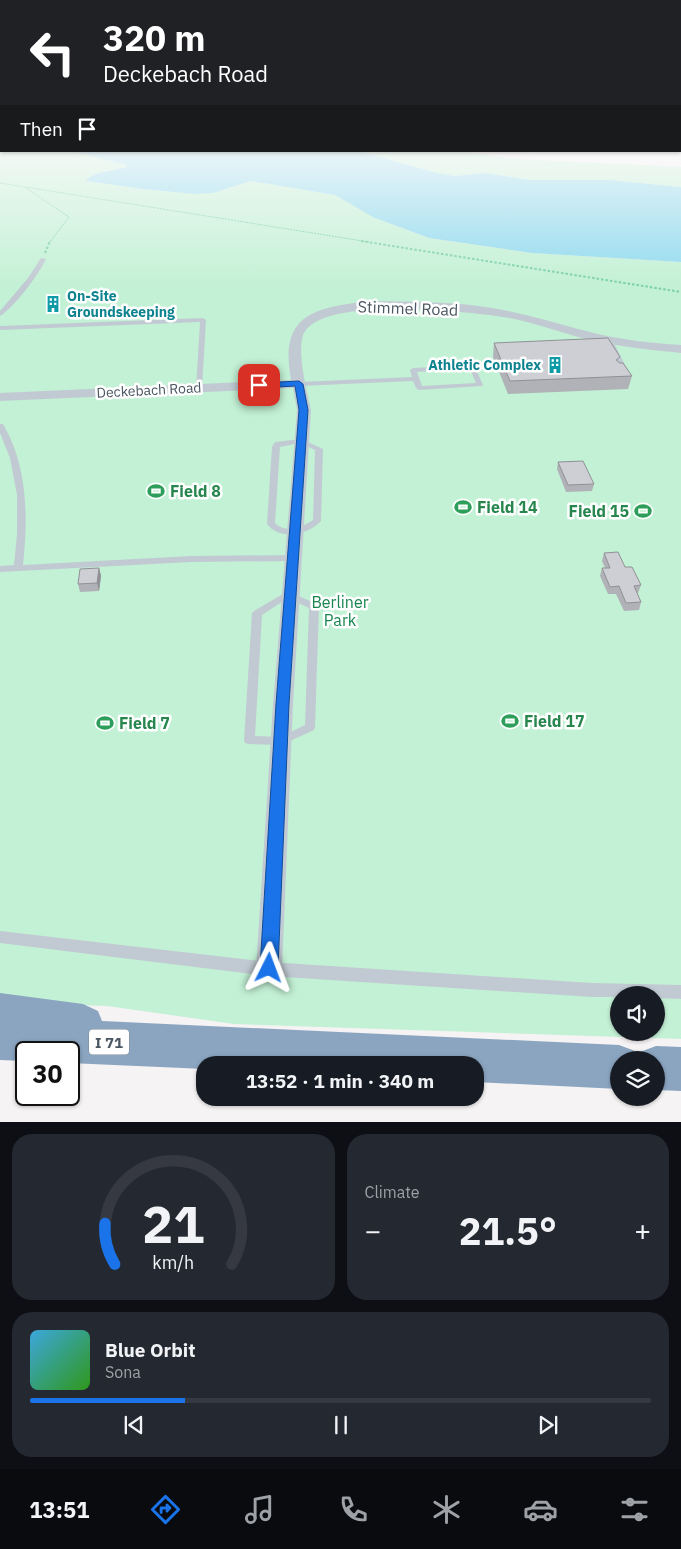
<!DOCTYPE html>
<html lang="en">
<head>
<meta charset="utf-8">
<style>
	body { margin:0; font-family:"IBM Plex Sans",sans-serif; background:#242831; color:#f1f3f6; height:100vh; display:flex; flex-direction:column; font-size:19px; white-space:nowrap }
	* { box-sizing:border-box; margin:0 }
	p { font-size:16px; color:#9ea1a6 }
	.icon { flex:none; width:28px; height:28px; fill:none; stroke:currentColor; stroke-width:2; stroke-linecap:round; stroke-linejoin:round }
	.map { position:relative; height:1122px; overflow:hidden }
	.side { display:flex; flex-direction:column; gap:12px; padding:12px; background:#0d0f14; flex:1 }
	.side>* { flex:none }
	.guide { position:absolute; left:0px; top:0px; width:681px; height:152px; box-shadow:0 1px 4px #0004; background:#202124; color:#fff; overflow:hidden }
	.buttons { position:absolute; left:610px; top:986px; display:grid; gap:10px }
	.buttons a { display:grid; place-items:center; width:55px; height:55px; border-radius:50%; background:#171b24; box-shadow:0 1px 4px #0004; font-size:25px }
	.speed { position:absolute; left:15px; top:1041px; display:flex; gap:10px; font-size:25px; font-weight:700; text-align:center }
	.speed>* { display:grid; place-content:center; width:65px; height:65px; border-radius:50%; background:#171b24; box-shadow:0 1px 4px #0004; line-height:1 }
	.speed .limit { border:2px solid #111; border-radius:8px; background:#fff; color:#111 }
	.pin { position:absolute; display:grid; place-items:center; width:42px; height:42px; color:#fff; margin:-21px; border-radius:10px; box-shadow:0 2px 8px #0006 }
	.me { position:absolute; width:55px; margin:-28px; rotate:3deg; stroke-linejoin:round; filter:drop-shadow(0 0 4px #0008) }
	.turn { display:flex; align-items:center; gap:18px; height:105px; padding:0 20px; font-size:22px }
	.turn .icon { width:65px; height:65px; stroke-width:2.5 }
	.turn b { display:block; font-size:35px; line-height:42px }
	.then { display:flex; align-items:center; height:48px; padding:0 20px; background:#0003; gap:10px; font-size:19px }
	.big { font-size:38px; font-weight:700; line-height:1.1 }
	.side .tile { flex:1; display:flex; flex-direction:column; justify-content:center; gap:8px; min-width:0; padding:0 18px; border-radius:20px; background:#242831 }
	.side .dial { align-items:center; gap:0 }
	.dial svg { height:130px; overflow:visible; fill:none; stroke:#363941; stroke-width:7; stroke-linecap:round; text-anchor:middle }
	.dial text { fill:#f1f3f6; stroke:none }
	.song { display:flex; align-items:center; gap:15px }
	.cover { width:60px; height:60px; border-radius:8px; background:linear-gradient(135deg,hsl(200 70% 55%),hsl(110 70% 35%)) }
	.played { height:5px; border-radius:2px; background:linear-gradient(90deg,#1a73e8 25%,#363941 25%) }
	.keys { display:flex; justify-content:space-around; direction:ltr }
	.heat { display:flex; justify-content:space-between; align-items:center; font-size:28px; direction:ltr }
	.side .tiles { flex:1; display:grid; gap:12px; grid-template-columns:1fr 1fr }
	.tile:last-child { grid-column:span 2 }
	.trip { position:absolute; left:196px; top:1056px; width:288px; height:50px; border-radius:20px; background:#171b24; box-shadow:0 1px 4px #0004; font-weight:700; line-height:50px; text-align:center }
	.tab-bar { display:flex; height:80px; justify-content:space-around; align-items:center; background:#090b0e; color:#9ea1a6 }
	.tab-bar .icon { width:35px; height:35px }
	.tab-bar .selected { color:#1a73e8 }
	.tab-bar b { font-size:22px; color:#f1f3f6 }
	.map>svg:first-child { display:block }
	.green { fill:#c3f1d5; fill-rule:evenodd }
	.water { fill:#90daee }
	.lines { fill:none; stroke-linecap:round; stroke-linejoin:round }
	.path-far1 { stroke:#7ad0a6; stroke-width:1; stroke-dasharray:2 1; stroke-linecap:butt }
	.path { stroke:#7ad0a6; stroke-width:2; stroke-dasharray:2.5 2; stroke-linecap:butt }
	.service { fill:#c1cad2; fill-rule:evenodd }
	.minor { fill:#c1cad2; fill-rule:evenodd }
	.motorway { fill:#8ba5c1; fill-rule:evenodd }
	.wall { fill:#b0b2b7 }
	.shaded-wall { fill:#909195 }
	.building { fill:#cdcfd5; stroke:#909195 }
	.route { fill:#1a73e8; stroke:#114b97 }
	.labels { text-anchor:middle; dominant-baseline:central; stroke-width:5; stroke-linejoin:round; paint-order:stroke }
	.far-culture-label { font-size:14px; font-weight:bold; fill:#0d838f; stroke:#fff; text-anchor:start }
	.far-street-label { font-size:14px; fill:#4a5661; stroke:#fff }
	.shield { fill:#fff; stroke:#808990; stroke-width:1 }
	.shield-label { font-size:15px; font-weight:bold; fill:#4a5661 }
	.street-label { font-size:16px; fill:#4a5661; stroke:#fff }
	.leisure-label { font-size:16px; font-weight:bold; fill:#27864d; stroke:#fff; text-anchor:start }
	.park-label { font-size:16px; fill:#17864f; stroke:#fff }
</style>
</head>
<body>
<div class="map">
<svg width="681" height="1122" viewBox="0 0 681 1122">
	<rect width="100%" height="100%" fill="#f5f3f3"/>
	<path class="green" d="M 0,142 L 1,151 L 70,151 L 127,165 L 126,167 L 95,174 L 87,181 L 142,189 L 195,194 L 213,193 L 251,181 L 335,195 L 402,228 L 429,238 L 532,253 L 681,262 L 681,1039 L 234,1024 L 107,1006 L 0,1002 ZM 619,995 L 656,995 L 656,1032 L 619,1032 Z
		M 359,151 L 457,151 L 518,159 L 681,167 L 681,187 L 610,180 L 531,180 L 484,173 L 455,176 L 437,173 Z"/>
	<path class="water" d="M 70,151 L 359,151 L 437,173 L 455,176 L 484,173 L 531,180 L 610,180 L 681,187 L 681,262 L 532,253 L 429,238 L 373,217 L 335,195 L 251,181 L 213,193 L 195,194 L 142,189 L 87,181 L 87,179 L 95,174 L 126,167 L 127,165 Z"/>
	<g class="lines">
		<path class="path-far1" d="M 0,183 L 369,242
			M 26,188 L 69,217 L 50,242"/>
		<path class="path" d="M 361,241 L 681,292
			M 45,253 L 50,241"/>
		<path class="service" d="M 41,258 L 46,259 C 39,274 14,308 0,316 L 0,311 L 28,278 Z
			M 203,318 L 206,320 L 202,388 L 199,390 L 196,388 L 200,322 L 0,330 L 0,326 Z
			M 609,337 L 612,339 L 628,371 L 626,374 L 624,375 L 621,373 L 622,371 L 606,339 Z
			M 472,365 L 475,367 L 483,385 L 482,386 L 419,390 L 416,388 L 413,381 L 299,386 L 296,384 L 299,382 L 412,377 L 410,370 L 413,368 ZM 470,369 L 476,383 L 422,386 L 417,372 Z
			M 0,424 L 3,424 C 28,466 28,518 23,565 L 191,556 L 294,555 L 298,558 L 294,561 L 191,562 L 0,572 L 0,566 L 14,565 L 17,534 L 17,495 L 10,458 L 0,433 Z
			M 301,439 L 323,449 L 321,521 C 308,535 280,541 267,524 L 272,447 L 275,442 ZM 300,443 L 315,450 L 313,520 C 302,527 286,534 275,523 L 280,447 Z
			M 291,589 L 294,590 L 296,592 L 294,594 L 317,604 L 319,606 L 315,727 L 314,730 L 281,745 L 249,744 L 245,743 L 244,740 L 252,613 L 254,611 ZM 288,598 L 309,608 L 305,725 L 280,737 L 255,736 L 262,615 Z
			M 0,931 L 269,962 L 592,983 L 681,985 L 681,999 L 656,998 L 656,995 L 619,995 L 619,997 L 592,997 L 269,976 L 0,943 Z"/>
		<path class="minor" d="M 369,301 C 411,302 456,301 498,309 C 531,315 562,325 594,333 C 622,340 652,343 681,345 L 681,353 C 652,350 623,347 595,341 C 561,334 530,320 496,316 C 461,311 318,296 303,335 C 297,353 307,392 311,410 L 293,704 L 282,969 L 278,978 L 269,982 L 260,978 L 256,969 L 273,704 L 297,410 L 293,388 L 0,401 L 0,393 L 291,380 C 279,314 314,308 369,301 Z"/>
		<path class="motorway" d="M 0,993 L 83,1004 L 98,1011 L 102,1021 L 619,1045 L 635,1051 L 638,1059 L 640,1052 L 656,1046 L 681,1047 L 681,1091 L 656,1090 L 656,1060 L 619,1060 L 619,1089 L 475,1082 L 475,1065 L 205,1065 L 205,1069 L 69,1063 L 69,1052 L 26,1052 L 26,1061 L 0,1060 Z"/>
	</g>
	<path class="wall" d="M 494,343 L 618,362 L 632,376 L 628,389 L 508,394 L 493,357 Z
		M 558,462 L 594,484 L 592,491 L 566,492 L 557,469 Z
		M 604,553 L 625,567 L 641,585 L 638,593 L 637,593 L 641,602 L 639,610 L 624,611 L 616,594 L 608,594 L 600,576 L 602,568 L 605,568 L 602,561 Z
		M 99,568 L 101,576 L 99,591 L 80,592 L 78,584 Z"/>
	<path class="shaded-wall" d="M 99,568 L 101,576 L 99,591 L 97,583 Z"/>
	<path class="building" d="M 608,338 L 620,357 L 616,360 L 620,363 L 623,363 L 632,376 L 510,381 L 494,343 Z
		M 583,461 L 594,484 L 568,485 L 558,462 Z
		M 618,552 L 625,567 L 632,567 L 641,585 L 634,586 L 641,602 L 626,603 L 619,586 L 610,587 L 602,568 L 610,568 L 604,553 Z
		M 99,568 L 97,583 L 78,584 L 80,569 Z"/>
	<linearGradient id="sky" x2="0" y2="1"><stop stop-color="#85c3ea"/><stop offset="0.45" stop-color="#fafafa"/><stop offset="1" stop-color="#fafafa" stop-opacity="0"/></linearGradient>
	<rect width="681" height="286" fill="url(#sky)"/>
	<path class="route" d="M 299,381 L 303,384 L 308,410 L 289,704 L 278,968 L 275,975 L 269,977 L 263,975 L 260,968 L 276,704 L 299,410 L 295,386 L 259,388 L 254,385 L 259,383 Z"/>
	<defs>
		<g id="building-bare" transform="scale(1.35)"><path d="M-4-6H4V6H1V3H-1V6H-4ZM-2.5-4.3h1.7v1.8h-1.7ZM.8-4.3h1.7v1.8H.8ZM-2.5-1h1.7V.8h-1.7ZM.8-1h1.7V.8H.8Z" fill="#0f9aa8" stroke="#fff" stroke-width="2.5" paint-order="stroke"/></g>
		<g id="stadium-bare" transform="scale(1.35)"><path d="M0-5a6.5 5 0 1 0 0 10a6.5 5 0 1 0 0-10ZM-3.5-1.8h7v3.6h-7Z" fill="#2e9e5b" stroke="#fff" stroke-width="2.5" paint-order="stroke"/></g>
	</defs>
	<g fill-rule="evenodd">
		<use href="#building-bare" x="53" y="304"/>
		<use href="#building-bare" x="555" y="365"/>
		<use href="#stadium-bare" x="156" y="491"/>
		<use href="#stadium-bare" x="463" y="507"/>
		<use href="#stadium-bare" x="643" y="511"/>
		<use href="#stadium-bare" x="510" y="721"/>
		<use href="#stadium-bare" x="105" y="723"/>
	</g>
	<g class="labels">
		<g class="far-culture-label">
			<text x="67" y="296">On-Site<tspan x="67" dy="16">Groundskeeping</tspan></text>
			<text x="541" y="365" text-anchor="end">Athletic Complex</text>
		</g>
		<g class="far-street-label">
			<text transform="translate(149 390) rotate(-3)">Deckebach Road</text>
		</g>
		<rect class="shield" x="89" y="1029.5" width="40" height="25" rx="4"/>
		<g class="shield-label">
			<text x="109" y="1042">I 71</text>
		</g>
		<g class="street-label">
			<text transform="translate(408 308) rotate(2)">Stimmel Road</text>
		</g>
		<g class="leisure-label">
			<text x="170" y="491">Field 8</text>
			<text x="477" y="507">Field 14</text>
			<text x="629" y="511" text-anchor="end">Field 15</text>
			<text x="524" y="721">Field 17</text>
			<text x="119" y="723">Field 7</text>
		</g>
		<g class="park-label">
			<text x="340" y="602">Berliner<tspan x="340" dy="18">Park</tspan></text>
		</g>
	</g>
</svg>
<div class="buttons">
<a><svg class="icon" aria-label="sound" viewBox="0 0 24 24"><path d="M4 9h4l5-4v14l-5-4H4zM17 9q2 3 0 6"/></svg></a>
<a><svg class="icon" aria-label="layers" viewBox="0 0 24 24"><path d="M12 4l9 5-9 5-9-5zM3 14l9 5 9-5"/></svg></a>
</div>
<div class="speed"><div class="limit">30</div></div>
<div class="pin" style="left:259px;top:385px;background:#d93025"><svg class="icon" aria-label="arrive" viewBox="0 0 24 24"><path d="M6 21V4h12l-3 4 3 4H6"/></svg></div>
<svg class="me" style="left:269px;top:968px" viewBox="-20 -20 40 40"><path d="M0-17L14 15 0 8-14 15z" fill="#1a73e8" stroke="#fff" stroke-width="4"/></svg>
<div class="trip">13:52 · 1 min · 340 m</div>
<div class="guide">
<div class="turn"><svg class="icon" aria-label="left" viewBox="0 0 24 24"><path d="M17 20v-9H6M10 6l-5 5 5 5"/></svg><div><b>320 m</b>Deckebach Road</div></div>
<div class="then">Then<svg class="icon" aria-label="arrive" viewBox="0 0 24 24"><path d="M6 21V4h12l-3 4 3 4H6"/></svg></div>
</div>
</div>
<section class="side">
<div class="tiles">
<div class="tile dial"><svg viewBox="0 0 100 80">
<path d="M14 69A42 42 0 1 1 86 69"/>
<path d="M14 69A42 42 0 0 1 8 44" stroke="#1a73e8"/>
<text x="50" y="56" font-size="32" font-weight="700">21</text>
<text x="50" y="72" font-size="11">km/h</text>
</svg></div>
<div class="tile"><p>Climate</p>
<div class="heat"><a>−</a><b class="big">21.5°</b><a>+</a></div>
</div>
<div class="tile">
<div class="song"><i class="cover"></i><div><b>Blue Orbit</b><p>Sona</p></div></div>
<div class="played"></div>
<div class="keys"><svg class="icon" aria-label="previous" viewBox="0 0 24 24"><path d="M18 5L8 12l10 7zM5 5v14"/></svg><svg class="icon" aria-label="pause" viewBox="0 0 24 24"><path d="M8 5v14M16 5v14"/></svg><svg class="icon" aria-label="next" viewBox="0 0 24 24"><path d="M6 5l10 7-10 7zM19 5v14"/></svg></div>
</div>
</div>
</section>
<nav class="tab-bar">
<b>13:51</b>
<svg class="icon selected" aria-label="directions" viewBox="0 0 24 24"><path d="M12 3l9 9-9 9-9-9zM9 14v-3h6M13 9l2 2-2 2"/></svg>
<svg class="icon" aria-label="music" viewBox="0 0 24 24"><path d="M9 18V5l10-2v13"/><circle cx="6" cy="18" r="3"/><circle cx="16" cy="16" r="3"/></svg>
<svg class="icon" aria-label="phone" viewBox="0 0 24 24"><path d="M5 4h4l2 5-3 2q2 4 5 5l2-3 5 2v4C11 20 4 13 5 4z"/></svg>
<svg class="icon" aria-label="climate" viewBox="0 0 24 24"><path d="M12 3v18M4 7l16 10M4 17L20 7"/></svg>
<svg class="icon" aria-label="car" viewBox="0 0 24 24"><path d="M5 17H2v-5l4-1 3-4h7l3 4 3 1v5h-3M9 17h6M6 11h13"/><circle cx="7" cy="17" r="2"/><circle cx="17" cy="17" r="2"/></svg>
<svg class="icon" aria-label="filters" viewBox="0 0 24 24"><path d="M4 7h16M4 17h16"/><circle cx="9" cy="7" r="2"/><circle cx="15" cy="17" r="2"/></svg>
</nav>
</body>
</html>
